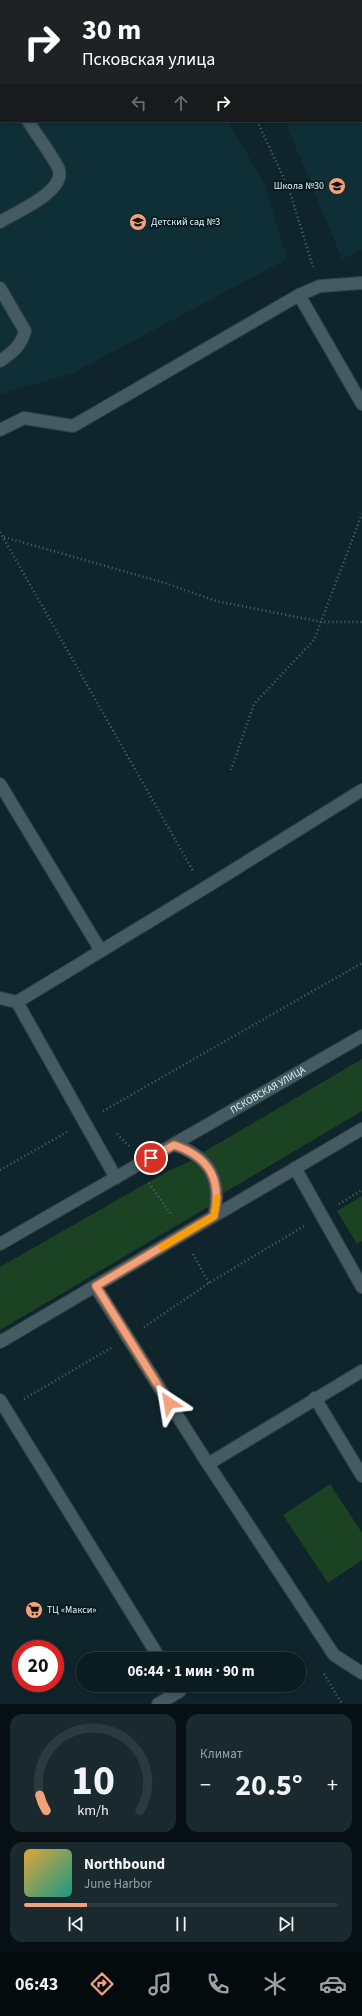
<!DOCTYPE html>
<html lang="ru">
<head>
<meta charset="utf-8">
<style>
	body { margin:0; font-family:"Source Sans 3",sans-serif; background:#19292d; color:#f1f3f6; height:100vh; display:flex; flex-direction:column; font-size:15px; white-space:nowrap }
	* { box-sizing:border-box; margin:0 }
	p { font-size:13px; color:#9aa1a5 }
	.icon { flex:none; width:22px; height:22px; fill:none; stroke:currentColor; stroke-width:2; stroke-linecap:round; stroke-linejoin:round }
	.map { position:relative; height:1704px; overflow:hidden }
	.side { display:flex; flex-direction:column; gap:10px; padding:10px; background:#060f12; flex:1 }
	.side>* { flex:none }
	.guide { position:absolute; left:0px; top:0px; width:362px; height:122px; box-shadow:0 2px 6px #0003,0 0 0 1px #2b3a3e; background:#202124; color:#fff; overflow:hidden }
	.speed { position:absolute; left:12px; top:1640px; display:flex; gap:8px; font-size:20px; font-weight:700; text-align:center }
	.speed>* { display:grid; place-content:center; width:52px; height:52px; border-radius:50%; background:#0b1c20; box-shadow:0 2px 6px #0003,0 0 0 1px #2b3a3e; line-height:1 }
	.speed .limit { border:6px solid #d22; background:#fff; color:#111 }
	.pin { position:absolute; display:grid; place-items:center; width:34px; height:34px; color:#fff; margin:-17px; border:2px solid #fff; border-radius:50%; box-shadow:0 1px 4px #0007 }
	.me { position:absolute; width:44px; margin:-22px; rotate:327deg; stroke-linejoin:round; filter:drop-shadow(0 0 3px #0008) }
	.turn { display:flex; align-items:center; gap:14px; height:84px; padding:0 16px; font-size:18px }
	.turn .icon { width:52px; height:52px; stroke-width:2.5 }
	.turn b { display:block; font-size:28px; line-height:34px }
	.lanes { display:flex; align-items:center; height:38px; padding:0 16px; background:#0003; justify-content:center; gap:20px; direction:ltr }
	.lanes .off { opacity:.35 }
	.big { font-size:30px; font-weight:700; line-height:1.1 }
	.side .widget { flex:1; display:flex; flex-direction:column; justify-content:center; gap:6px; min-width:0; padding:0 14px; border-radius:12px; background:#19292d }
	.side .dial { align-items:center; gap:0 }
	.dial svg { height:104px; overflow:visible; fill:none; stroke:#2b3a3e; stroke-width:7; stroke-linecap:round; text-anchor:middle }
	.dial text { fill:#f1f3f6; stroke:none }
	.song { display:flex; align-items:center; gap:12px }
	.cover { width:48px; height:48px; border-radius:6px; background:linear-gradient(135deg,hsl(40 70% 55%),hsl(170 70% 35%)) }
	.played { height:4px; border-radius:2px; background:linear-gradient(90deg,#f1a27b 20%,#2b3a3e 20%) }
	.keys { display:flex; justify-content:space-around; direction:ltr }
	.heat { display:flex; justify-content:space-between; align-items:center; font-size:22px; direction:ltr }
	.side .tiles { flex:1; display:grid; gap:10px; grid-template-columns:1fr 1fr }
	.widget:last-child { grid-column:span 2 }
	.trip { position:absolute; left:76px; top:1652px; width:230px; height:40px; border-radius:20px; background:#0b1c20; box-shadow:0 2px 6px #0003,0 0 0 1px #2b3a3e; font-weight:700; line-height:40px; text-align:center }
	.menu { display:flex; height:64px; justify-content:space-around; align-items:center; background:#040b0d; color:#9aa1a5 }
	.menu .icon { width:28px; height:28px }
	.menu .selected { color:#f1a27b }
	.menu b { font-size:18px; color:#f1f3f6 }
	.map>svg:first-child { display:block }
	.built { fill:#0f2f37 }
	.green { fill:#1b4222 }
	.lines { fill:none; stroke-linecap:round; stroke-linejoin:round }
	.minor-casing { stroke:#334045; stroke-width:14 }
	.path { stroke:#516469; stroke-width:2.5; stroke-dasharray:1 3; stroke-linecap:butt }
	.minor { stroke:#445b61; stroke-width:12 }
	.route-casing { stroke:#9d6950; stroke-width:10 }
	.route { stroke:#f1a27b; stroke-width:7 }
	.slow { stroke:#f59e0b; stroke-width:7 }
	.labels { text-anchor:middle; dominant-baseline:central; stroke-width:4; stroke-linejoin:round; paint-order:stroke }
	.poi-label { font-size:10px; fill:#e6f3f7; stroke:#061c21; text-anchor:start }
	.street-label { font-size:10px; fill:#e6f3f7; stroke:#061c21 }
</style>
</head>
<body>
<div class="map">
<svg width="362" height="1704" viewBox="0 0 362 1704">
	<rect width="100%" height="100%" fill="#0f252b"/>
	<path class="built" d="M 0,0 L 18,1 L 1,1 L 1,121 L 228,121 L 265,185 L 287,259 L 73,373 L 0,394 Z
		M 121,0 L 362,0 L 362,250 L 342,259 L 285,121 L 361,121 L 361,1 Z"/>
	<path class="green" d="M 211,0 L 362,0 L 362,10 L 361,1 Z
		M 362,1059 L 362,1111 L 222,1194 L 202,1153 Z
		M 193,1160 L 206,1171 L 212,1201 L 208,1207 L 0,1330 L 0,1267 L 166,1172 Z
		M 362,1196 L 362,1241 L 357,1244 L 337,1211 Z
		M 330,1484 L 362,1533 L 362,1560 L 328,1583 L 283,1515 Z"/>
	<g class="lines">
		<g class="minor-casing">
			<g id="minor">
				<path d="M 0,77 L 1,79"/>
				<path d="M 0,222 C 16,212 65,192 59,170 C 57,162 34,131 28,121"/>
				<path d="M 0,288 L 25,331 C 21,346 13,352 0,361"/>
				<path d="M 299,295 L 320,286 L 362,283"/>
				<path d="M 0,430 L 24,418 L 73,426 L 299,295 L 362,404"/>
				<path d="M 0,784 L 101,951"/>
				<path d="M 0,998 L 17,1002 L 216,881 L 362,790"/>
				<path d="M 17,1002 L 116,1178"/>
				<path d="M 175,1145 C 210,1157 222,1180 214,1216"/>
				<path d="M 295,1168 L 362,1287"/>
				<path id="s1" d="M 0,1244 L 362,1036"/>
				<path d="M 95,1286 L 208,1464"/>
				<path d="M 0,1342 L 362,1129"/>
				<path d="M 362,1371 L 208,1464 L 334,1655 L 362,1673"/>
				<path d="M 315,1398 L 362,1476"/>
				<path d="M 0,1400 L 160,1659"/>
				<path d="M 158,1704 L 180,1691 L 176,1685"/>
			</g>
		</g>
		<path class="path" d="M 73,0 L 75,1
			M 257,121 L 289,189 L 313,267
			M 0,532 L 193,871
			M 4,537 L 165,583 L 216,601 L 322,622 L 362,622
			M 231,770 L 254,704 L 314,640 L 362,514
			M 103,1111 L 362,963
			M 117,1134 L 129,1146
			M 0,1170 L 67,1132
			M 149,1183 L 172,1216
			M 339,1204 L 362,1190
			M 193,1254 L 209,1283
			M 144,1327 L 209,1283 L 304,1226
			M 24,1399 L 111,1348
			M 324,1674 L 342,1704"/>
		<use href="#minor" class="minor"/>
	</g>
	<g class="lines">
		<g class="route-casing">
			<path id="route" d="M 151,1158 L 174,1145 C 210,1157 222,1180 214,1216 L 96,1286 L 169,1403"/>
		</g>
		<use href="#route" class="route"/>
		<path class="slow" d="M 162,1247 L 214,1216 L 217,1198"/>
	</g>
	<defs>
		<g id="school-disc" transform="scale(0.9)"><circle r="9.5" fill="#f1a27b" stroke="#061c21"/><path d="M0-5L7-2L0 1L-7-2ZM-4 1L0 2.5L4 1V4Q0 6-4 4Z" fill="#111"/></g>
		<g id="supermarket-disc" transform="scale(0.9)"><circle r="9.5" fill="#f1a27b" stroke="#061c21"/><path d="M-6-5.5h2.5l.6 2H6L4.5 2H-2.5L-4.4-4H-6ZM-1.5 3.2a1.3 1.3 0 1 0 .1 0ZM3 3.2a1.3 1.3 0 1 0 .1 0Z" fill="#111"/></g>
	</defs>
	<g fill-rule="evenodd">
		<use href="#school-disc" x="337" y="186"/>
		<use href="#school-disc" x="138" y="222"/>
		<use href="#supermarket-disc" x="34" y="1610"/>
	</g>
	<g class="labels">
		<g class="poi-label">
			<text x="324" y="186" text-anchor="end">Школа №30</text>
			<text x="151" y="222">Детский сад №3</text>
			<text x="47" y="1610">ТЦ «Макси»</text>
		</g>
		<g class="street-label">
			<text stroke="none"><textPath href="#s1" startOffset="309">ПСКОВСКАЯ УЛИЦА</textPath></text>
		</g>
	</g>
</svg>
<div class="speed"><div class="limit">20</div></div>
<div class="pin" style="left:151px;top:1158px;background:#d93025"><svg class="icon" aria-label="arrive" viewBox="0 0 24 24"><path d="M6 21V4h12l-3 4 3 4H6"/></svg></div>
<svg class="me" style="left:169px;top:1403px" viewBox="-20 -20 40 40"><path d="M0-17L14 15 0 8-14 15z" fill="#f1a27b" stroke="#fff" stroke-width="4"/></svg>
<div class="trip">06:44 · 1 мин · 90 m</div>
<div class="guide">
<div class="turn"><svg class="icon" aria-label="right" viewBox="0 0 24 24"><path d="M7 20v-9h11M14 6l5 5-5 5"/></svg><div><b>30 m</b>Псковская улица</div></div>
<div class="lanes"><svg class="icon off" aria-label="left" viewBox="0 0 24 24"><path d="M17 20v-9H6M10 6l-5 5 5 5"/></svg><svg class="icon off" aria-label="ahead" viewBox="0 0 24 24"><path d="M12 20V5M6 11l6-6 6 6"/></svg><svg class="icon" aria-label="right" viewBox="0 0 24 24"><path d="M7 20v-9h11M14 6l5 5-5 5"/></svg></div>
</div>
</div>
<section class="side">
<div class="tiles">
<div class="widget dial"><svg viewBox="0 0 100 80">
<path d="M14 69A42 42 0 1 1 86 69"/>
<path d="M14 69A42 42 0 0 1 9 57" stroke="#f1a27b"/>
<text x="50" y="56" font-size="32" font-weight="700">10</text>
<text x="50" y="72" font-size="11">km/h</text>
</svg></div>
<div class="widget"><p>Климат</p>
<div class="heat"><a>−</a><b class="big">20.5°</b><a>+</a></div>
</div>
<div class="widget">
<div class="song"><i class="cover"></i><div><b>Northbound</b><p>June Harbor</p></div></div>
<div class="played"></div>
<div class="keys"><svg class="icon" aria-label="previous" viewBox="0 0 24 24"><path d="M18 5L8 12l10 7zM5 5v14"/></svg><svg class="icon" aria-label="pause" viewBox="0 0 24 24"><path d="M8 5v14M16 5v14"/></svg><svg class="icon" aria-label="next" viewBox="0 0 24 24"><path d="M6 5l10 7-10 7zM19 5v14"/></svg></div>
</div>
</div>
</section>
<nav class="menu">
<b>06:43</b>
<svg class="icon selected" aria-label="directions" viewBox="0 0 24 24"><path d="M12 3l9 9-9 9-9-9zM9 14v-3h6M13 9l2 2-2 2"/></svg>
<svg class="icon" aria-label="music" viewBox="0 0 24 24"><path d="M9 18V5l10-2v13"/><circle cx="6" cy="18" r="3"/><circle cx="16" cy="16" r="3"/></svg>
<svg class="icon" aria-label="phone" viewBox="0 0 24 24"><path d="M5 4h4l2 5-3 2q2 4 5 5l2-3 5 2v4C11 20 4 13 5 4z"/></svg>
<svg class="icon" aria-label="climate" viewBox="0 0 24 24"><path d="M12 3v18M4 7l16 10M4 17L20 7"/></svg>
<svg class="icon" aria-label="car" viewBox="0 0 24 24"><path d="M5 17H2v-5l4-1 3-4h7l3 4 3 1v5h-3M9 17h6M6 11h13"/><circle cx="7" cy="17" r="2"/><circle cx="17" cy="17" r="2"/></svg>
</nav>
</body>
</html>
